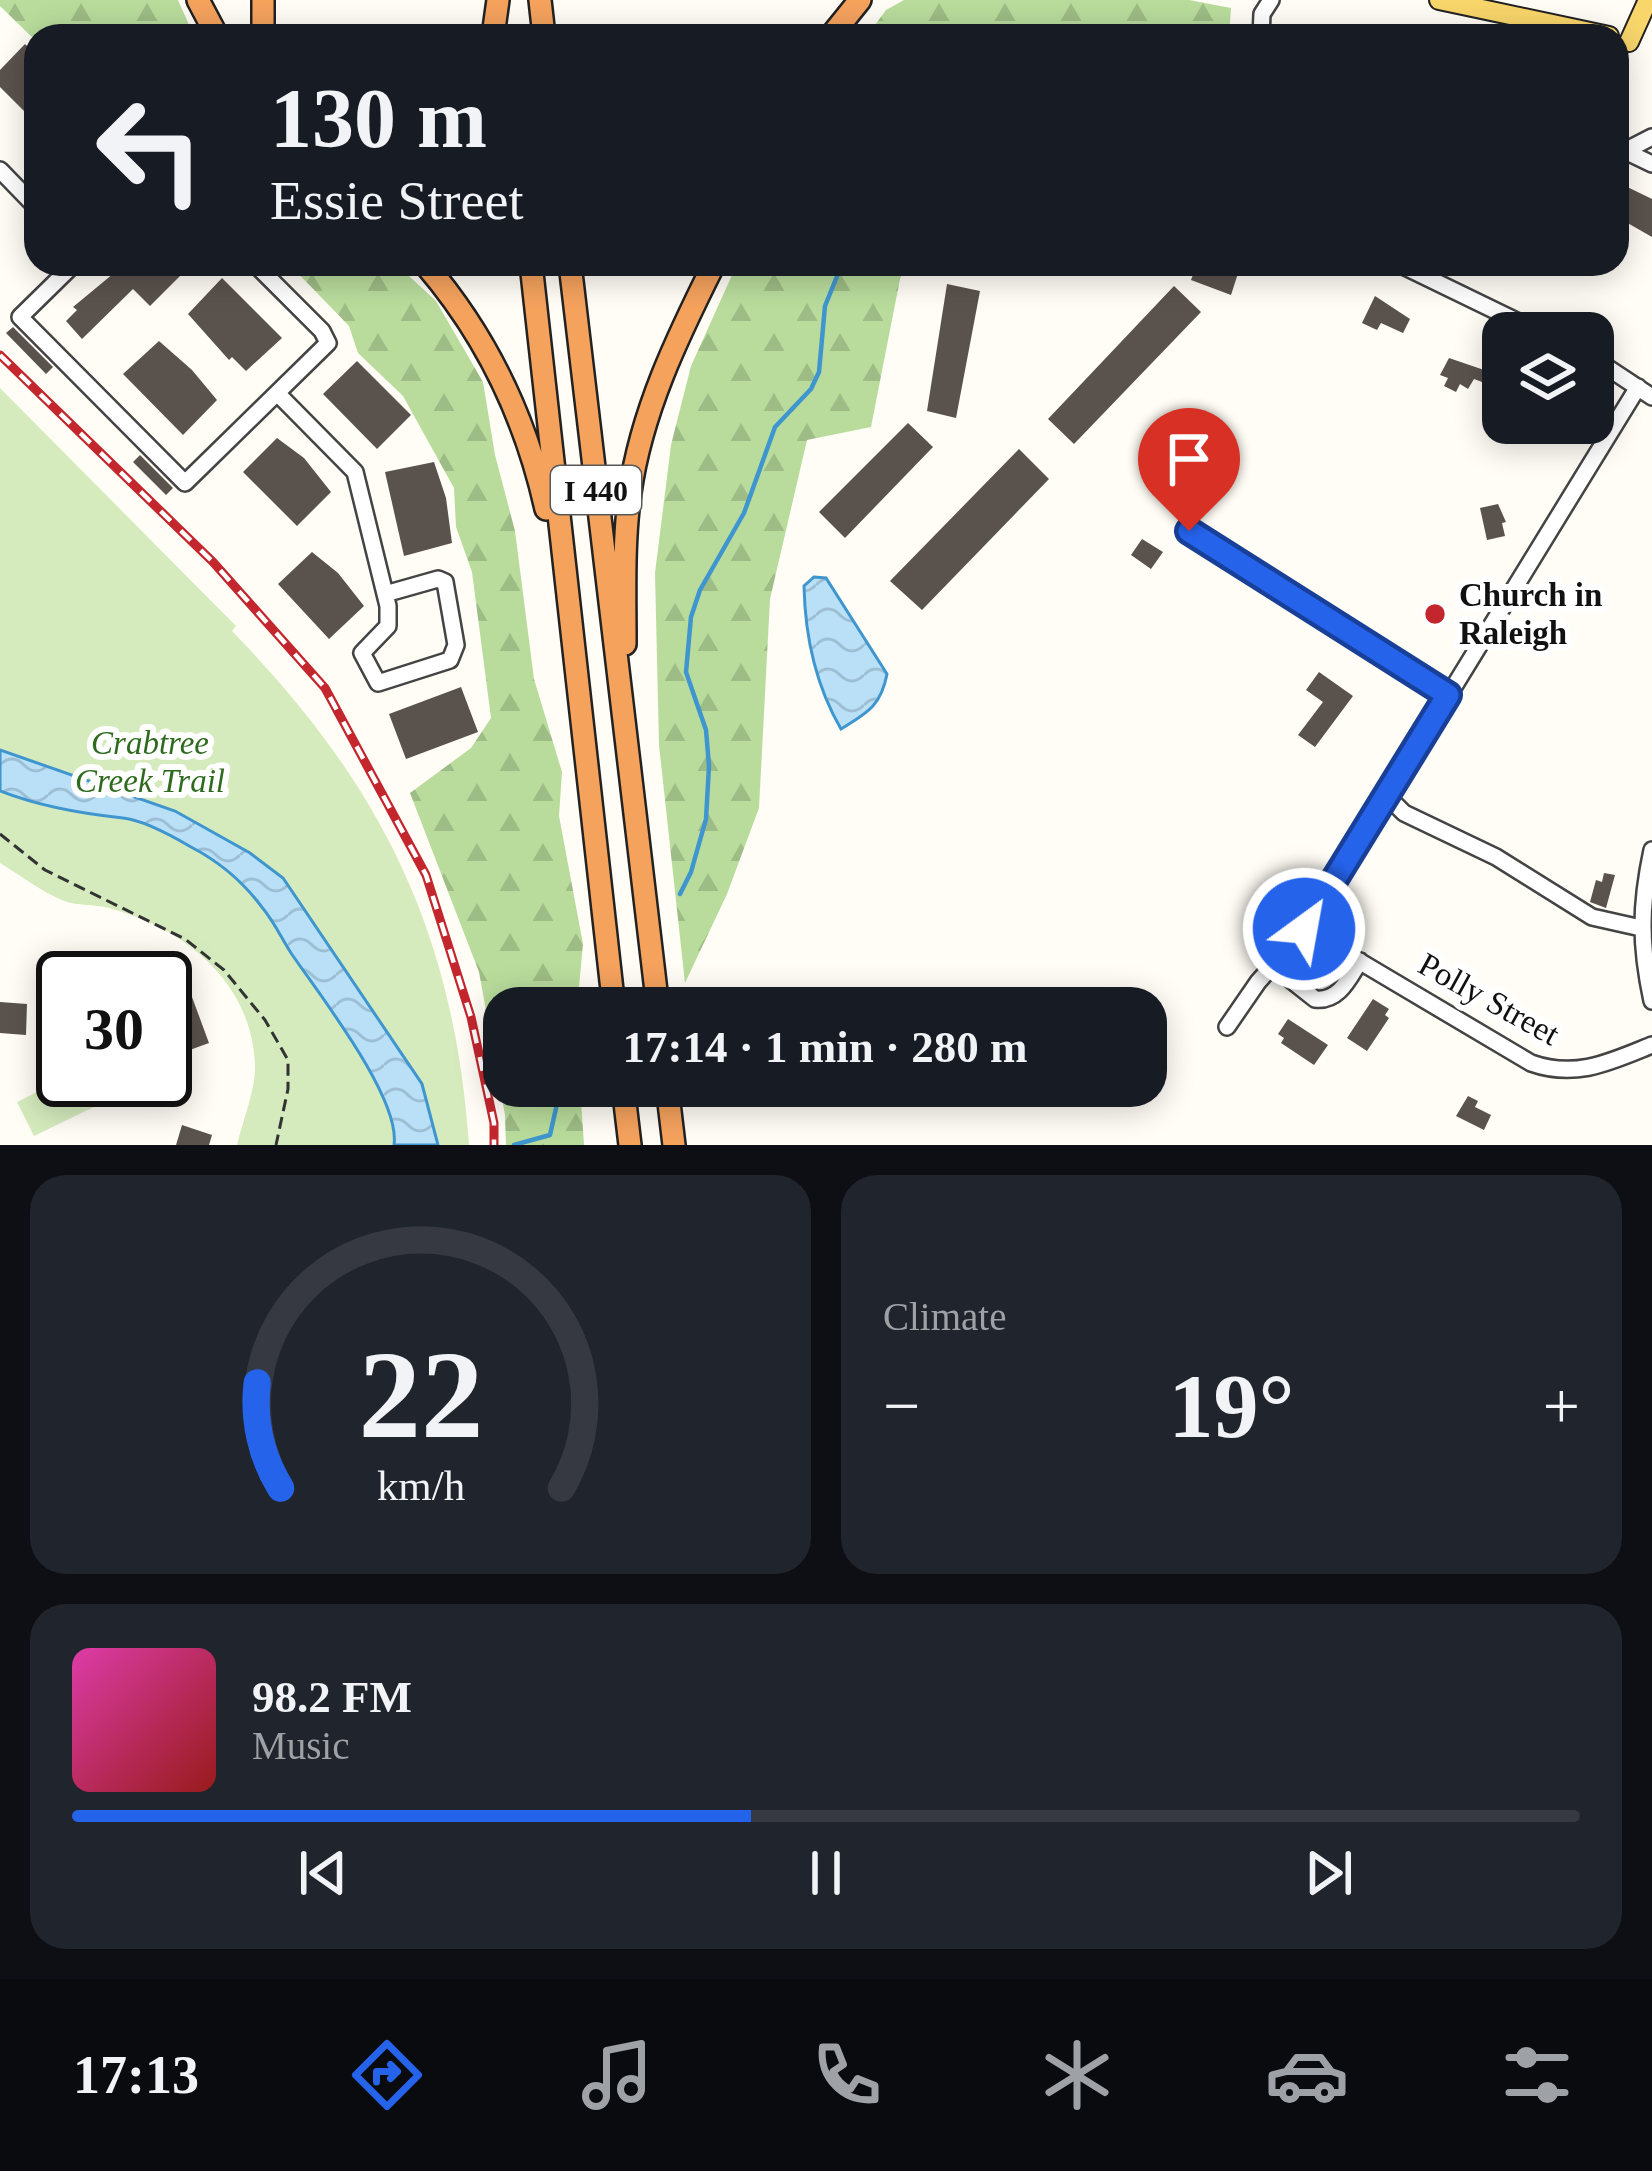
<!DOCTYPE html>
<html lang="en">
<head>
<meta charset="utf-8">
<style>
	body { margin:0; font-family:"Times New Roman",serif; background:#20242c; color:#f1f3f6; height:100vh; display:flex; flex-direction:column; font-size:45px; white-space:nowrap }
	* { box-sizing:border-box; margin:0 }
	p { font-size:39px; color:#9ea1a6 }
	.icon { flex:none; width:66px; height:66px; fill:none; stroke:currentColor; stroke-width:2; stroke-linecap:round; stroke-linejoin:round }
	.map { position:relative; height:1145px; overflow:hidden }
	.panel { display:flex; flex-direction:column; gap:30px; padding:30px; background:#0d0f14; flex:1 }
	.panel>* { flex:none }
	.banner { position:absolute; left:24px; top:24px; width:1605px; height:252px; border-radius:36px; box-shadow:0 6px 30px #0003; background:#171b24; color:#f1f3f6; overflow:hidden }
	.tools { position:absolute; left:1482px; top:312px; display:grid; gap:24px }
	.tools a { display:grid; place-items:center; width:132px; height:132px; border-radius:24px; background:#171b24; box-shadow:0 6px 30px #0003; font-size:60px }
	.speed { position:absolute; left:36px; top:951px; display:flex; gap:24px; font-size:60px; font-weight:700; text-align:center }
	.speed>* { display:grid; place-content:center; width:156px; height:156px; border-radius:50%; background:#171b24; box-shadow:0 6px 30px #0003; line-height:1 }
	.speed .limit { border:6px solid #111; border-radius:18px; background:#fff; color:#111 }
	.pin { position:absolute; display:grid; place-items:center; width:102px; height:102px; color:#fff; margin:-123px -51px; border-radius:50% 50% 50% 0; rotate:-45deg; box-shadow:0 0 12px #0007 }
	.pin .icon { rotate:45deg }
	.me { position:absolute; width:132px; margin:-66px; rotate:32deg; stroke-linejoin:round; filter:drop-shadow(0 0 9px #0008) }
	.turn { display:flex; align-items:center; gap:42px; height:252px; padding:0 48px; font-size:54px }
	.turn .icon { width:156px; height:156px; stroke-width:2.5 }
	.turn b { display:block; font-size:84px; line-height:102px }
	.big { font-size:90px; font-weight:800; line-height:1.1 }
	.panel .tile { flex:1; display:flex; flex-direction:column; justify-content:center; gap:18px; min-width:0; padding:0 42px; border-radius:36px; background:#20242c }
	.panel .dial { align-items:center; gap:0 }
	.dial svg { height:312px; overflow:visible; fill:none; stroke:#363941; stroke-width:7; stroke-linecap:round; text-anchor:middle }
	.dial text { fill:#f1f3f6; stroke:none }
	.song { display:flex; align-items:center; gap:36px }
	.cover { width:144px; height:144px; border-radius:18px; background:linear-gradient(135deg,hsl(320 70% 55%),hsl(0 70% 35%)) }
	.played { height:12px; border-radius:6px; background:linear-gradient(90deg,#2563eb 45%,#363941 45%) }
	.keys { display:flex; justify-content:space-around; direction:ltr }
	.heat { display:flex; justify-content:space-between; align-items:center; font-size:66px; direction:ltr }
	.panel .tiles { flex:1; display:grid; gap:30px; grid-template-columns:1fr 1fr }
	.tile:last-child { grid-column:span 2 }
	.trip { position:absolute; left:483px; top:987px; width:684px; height:120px; border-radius:36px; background:#171b24; box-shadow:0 6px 30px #0003; font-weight:800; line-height:120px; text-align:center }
	.dock { display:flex; height:192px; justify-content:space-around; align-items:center; background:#090b0e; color:#9ea1a6 }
	.dock .icon { width:84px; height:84px }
	.dock .on { color:#2563eb }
	.dock b { font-size:54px; color:#f1f3f6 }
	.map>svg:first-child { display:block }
	.grass { fill:#d5ebbd }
	.forest { fill:url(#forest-firs) }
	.water { fill:url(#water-waves); stroke:#3f96cf; stroke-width:3 }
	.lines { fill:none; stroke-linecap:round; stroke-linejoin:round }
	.stream { stroke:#3f96cf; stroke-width:4.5 }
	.building { fill:#5a524d }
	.minor-casing { stroke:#444; stroke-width:20 }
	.major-casing { stroke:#222; stroke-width:22 }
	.highway-casing { stroke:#222; stroke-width:26 }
	.path { stroke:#333; stroke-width:3; stroke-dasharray:12 6; stroke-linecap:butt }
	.minor { stroke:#fff; stroke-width:15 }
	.major { stroke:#f9d66b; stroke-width:18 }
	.highway { stroke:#f5a25d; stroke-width:21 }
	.rail-casing { stroke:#c4262e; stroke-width:9 }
	.rail { stroke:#fff; stroke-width:4.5; stroke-dasharray:14; stroke-linecap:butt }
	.route-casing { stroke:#184099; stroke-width:30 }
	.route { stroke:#2563eb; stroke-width:21 }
	.poi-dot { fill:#c4262e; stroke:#fff; stroke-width:4.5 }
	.labels { text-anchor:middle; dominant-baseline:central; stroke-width:12; stroke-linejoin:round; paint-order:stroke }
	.shield { fill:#fff; stroke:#585858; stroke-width:3 }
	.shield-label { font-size:30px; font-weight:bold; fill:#111 }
	.poi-label { font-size:33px; font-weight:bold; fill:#111; stroke:#fff; text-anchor:start }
	.park-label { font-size:33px; font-style:italic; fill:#2f6b1f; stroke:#fff }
	.street-label { font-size:33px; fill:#111; stroke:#fff }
</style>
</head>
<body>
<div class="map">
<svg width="1652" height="1145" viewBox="0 0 1652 1145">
	<defs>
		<pattern id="forest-firs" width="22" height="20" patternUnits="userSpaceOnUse" patternTransform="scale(3)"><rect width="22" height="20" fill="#b9dc9c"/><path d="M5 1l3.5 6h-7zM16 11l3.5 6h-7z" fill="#9ebc85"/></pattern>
		<pattern id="water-waves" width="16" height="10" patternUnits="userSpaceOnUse" patternTransform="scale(3)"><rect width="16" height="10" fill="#b9e0f7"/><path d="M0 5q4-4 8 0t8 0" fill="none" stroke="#9ebfd3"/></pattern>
	</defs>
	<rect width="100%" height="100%" fill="#fffdf5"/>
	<path class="grass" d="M 0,388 L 236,626 L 232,631 C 381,784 454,931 469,1145 L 237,1145 C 243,1120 256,1089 255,1064 C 251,981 184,928 109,908 C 94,904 78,906 64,901 C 42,892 20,875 0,863 Z
		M 63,1079 L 91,1080 L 102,1103 L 34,1136 L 17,1102 Z"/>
	<path class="forest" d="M 0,0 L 178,0 L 194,36 L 36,36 L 36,41 L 0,6 Z
		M 904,0 L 1189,0 L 1231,8 L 1229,36 L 867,36 L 886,10 Z
		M 289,264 L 396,264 L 436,301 L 483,382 L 495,455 L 515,531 L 534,679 L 562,772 L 559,816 L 583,944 L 577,1008 L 504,1008 L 504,1086 L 580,1086 L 584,1145 L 506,1145 L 505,1115 L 479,972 L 410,793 L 471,748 L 491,718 L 472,572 L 456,527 L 454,488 L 403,396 L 358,353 L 349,326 Z
		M 737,264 L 906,264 L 900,279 L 871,427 L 807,440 L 770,599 L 759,808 L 727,894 L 685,983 L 659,745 L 655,573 L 671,445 L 691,366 Z"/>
	<path class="water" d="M 814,577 L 826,578 L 887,674 C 881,706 867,713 841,729 C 816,686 805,635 804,586 Z
		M 0,750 L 175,811 L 250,853 L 283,878 L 422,1084 L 438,1145 L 394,1145 C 401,1098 318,993 291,953 C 281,937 273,920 261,906 C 243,882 218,861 191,847 C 174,837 143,820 123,818 C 83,814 41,807 0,791 Z"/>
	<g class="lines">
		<path class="stream" d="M 1113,36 L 1159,36
			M 680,894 L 691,872 L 706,819 L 709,766 L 706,730 L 686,672 L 691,617 L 700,590 L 744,513 L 775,427 L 811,389 L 819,372 L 825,306 L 842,264
			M 514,1145 L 550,1135 L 561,1086"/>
	</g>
	<path class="building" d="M 25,44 L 36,55 L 36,123 L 0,87 L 0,70 Z
		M 1617,182 L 1652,199 L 1652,237 L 1617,217 Z
		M 125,264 L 192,264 L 150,306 L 133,289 L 82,339 L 66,321 L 77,310 L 73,307 Z
		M 1197,264 L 1241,264 L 1231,295 L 1191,280 Z
		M 222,278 L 282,338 L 246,371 L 232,357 L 229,360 L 188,314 Z
		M 947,284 L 980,291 L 956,418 L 927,411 Z
		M 1174,286 L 1201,312 L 1074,444 L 1048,419 Z
		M 1375,296 L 1410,319 L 1403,333 L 1381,323 L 1377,330 L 1362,323 Z
		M 13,327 L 53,367 L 46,374 L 6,333 Z
		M 159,341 L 192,370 L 217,400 L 183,435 L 123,374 Z
		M 1449,358 L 1487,371 L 1482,382 L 1474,379 L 1468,389 L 1460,384 L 1456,392 L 1444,386 L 1448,378 L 1440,375 Z
		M 357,361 L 411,415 L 377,449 L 323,394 Z
		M 908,423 L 933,447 L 845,538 L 819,512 Z
		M 277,438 L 304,458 L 331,492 L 297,526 L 243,472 Z
		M 1019,449 L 1049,479 L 922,610 L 890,581 Z
		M 140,455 L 173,488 L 166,495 L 133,462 Z
		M 434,462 L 446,498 L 452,543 L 404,556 L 385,472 Z
		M 1498,504 L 1506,522 L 1502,523 L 1505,536 L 1487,540 L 1480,508 Z
		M 1142,539 L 1163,552 L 1151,569 L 1131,555 Z
		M 312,552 L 338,573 L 364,606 L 329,639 L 278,584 Z
		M 1319,672 L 1353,696 L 1315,747 L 1298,735 L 1323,702 L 1306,690 Z
		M 461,687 L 478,732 L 406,759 L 389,714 Z
		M 1604,873 L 1615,875 L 1606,908 L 1590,902 L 1596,880 L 1602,882 Z
		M 50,965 L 139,969 L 139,978 L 63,978 L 63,996 L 49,995 Z
		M 192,997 L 209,1043 L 176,1055 L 165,1026 L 165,1007 Z
		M 1373,999 L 1389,1009 L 1385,1015 L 1389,1018 L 1367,1051 L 1347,1038 Z
		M 0,1002 L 27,1004 L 26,1035 L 0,1033 Z
		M 1288,1019 L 1328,1045 L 1314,1065 L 1281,1043 L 1284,1038 L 1278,1034 Z
		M 1468,1096 L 1478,1101 L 1475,1107 L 1491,1115 L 1484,1130 L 1456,1116 Z
		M 182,1125 L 212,1135 L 209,1145 L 176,1145 Z"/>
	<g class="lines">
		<g class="minor-casing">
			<path id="minor" d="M 1261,36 L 1262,14 L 1271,0
				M 1617,97 L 1617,106
				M 1625,151 L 1652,164
				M 1617,155 L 1652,137
				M 0,170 L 36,207
				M 74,264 L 20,317 L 185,483 L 328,343 L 322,331 L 255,264
				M 1399,264 L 1541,333
				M 1593,358 L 1652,397
				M 278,394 L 355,472 L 388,606 L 388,626 L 362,653 L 378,683 L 450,660 L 456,645 L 445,582 L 438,579 L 385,594
				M 1189,531 L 1448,695
				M 1387,796 L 1404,813 L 1496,857 L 1592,917 L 1641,928
				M 1652,850 C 1640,906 1640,945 1652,1001
				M 1305,929 L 1531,1063 C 1576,1079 1610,1062 1652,1045
				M 1272,965 L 1315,999 C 1339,1002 1349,978 1360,961
				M 1227,1027 L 1258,982 L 1305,929 L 1638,387"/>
		</g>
		<g class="major-casing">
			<path id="major" d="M 1439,0 L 1609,36
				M 1629,42 L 1648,0"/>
		</g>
		<g class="highway-casing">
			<path id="highway" d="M 198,0 L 217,36
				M 540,0 L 544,36
				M 263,36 L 263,0
				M 493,36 L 498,0
				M 831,36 L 860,0
				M 425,264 C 486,335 526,419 546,509
				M 531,264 L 614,1008
				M 570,264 L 658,1008
				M 625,644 C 625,594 623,542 630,493 C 641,412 678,336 714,264
				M 623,1086 L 630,1145
				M 667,1086 L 674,1145"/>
		</g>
		<path class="path" d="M 0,834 L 45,870 L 185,939 L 224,970 L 265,1020 L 288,1060 L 288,1089 L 276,1145"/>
		<use href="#minor" class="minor"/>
		<use href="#major" class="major"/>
		<use href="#highway" class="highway"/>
		<g class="rail-casing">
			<path id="rail" d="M 0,355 L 213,562 L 325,688 L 426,875 L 471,1017 L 494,1123 L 494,1145"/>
		</g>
		<use href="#rail" class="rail"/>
	</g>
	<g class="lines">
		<g class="route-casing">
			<path id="route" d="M 1189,531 L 1448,695 L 1304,929"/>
		</g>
		<use href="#route" class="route"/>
	</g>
	<circle class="poi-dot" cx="1435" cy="614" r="12"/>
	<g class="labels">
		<rect class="shield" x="551" y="466" width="90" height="48" rx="9"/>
		<g class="shield-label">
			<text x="596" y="490">I 440</text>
		</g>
		<g class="poi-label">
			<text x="1459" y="595">Church in<tspan x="1459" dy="38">Raleigh</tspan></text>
		</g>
		<g class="park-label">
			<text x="150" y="743">Crabtree<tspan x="150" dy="38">Creek Trail</tspan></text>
		</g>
		<g class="street-label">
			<text transform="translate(1489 999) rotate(29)">Polly Street</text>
		</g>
	</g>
</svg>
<div class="tools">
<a><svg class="icon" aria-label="layers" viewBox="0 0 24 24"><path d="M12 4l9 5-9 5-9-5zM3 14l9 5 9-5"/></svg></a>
</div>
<div class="speed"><div class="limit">30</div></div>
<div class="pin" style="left:1189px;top:531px;background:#d93025"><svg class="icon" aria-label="arrive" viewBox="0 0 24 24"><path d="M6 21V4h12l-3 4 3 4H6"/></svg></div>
<svg class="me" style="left:1304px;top:929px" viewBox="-20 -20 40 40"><circle r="17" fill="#2563eb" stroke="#fff" stroke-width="3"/><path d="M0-11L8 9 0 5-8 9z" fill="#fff"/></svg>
<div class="trip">17:14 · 1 min · 280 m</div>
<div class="banner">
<div class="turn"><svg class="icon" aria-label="left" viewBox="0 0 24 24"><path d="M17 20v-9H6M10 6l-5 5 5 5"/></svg><div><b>130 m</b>Essie Street</div></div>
</div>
</div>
<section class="panel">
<div class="tiles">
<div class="tile dial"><svg viewBox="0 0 100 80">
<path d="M14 69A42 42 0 1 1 86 69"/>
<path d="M14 69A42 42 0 0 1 8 42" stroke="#2563eb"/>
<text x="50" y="56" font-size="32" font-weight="700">22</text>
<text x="50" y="72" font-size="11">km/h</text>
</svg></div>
<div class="tile"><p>Climate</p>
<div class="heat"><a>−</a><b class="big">19°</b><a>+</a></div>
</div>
<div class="tile">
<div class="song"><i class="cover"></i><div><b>98.2 FM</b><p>Music</p></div></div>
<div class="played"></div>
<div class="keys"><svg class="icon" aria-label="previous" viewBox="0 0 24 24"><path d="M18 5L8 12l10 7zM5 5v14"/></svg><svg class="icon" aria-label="pause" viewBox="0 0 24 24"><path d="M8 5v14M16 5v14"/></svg><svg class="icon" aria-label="next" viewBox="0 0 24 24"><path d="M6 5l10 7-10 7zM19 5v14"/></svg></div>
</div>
</div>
</section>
<nav class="dock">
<b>17:13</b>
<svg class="icon on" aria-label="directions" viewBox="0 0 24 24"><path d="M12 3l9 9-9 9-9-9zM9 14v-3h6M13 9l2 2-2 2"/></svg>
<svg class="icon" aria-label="music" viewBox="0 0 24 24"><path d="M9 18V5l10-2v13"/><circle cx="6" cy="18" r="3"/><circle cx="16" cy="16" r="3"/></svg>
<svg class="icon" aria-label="phone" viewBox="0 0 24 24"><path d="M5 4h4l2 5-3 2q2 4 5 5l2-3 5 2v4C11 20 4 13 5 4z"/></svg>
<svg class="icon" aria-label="climate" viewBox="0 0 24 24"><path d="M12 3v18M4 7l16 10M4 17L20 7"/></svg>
<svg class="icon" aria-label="car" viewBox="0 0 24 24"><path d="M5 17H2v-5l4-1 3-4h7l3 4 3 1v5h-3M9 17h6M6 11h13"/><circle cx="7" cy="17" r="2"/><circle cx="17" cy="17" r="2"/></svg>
<svg class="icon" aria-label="filters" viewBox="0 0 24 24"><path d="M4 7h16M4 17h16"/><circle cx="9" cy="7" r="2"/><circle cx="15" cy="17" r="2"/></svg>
</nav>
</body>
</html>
